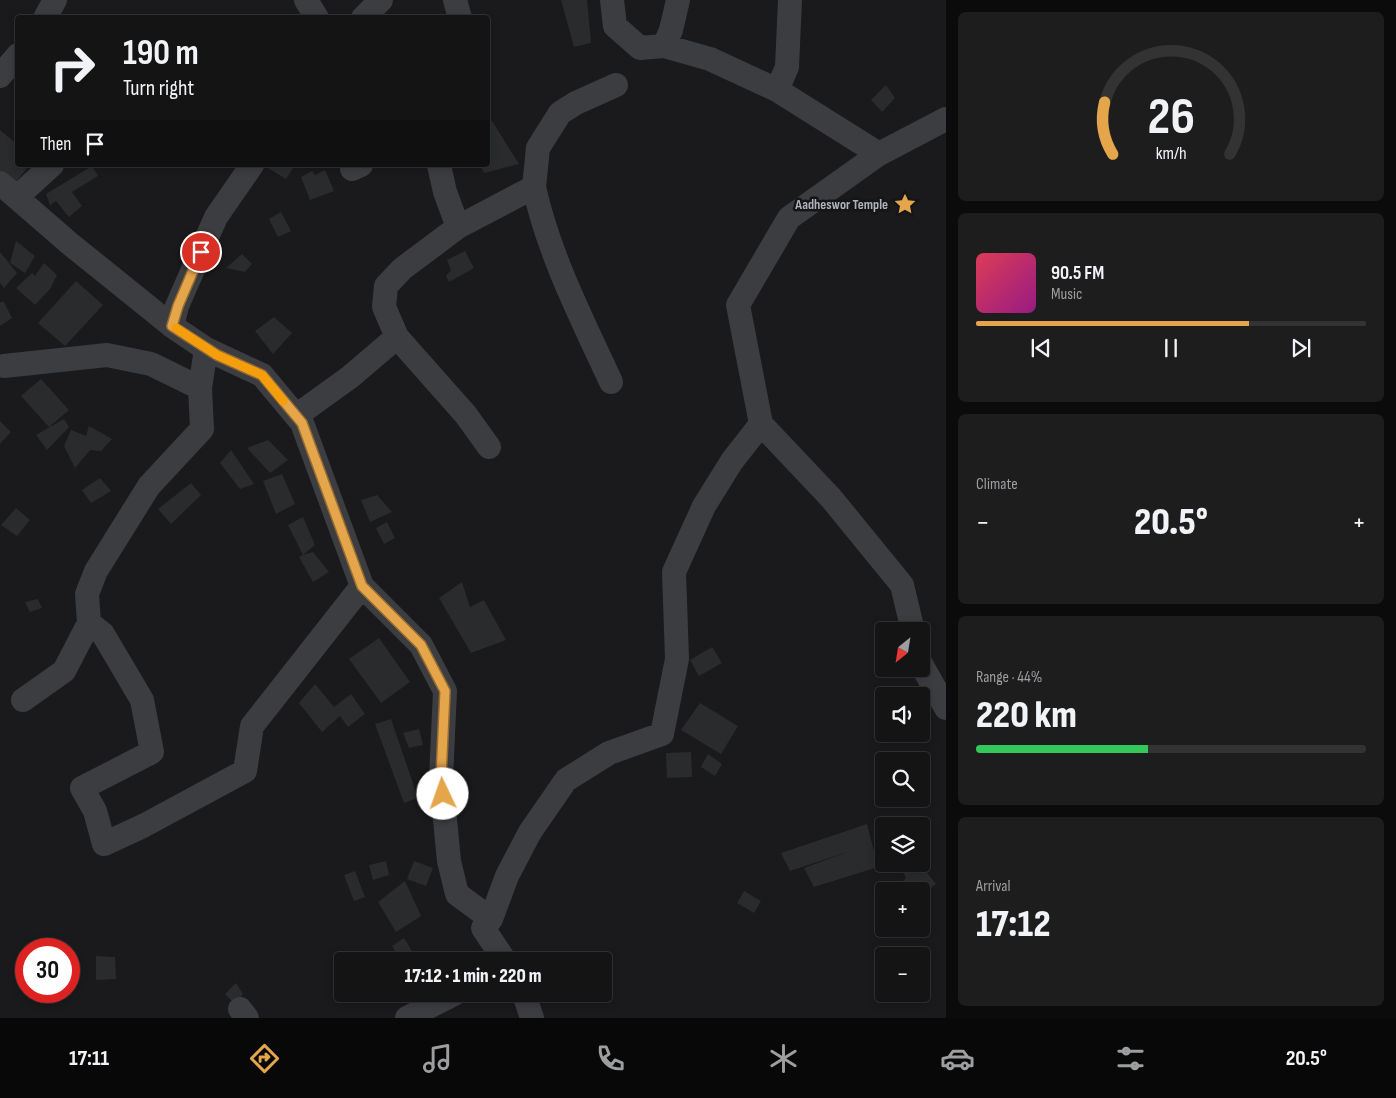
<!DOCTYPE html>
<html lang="en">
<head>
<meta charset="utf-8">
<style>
	body { margin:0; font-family:"Sofia Sans Condensed",sans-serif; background:#1d1d1e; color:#f1f3f6; height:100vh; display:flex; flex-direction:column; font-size:19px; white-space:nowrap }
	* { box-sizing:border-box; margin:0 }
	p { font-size:16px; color:#9d9ea0 }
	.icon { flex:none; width:28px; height:28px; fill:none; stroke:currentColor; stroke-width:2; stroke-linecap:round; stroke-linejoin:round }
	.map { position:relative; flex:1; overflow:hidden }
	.side { display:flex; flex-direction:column; gap:12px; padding:12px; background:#0b0b0c; width:450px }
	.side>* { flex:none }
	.guide { position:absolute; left:15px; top:15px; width:475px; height:152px; border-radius:5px; box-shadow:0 2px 8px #0003,0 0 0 1px #333334; background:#141415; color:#f1f3f6; overflow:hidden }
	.needle { width:32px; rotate:210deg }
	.controls { position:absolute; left:875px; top:622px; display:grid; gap:10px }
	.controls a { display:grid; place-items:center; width:55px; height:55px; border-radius:5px; background:#141415; box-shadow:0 2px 8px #0003,0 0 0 1px #333334; font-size:25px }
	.speed { position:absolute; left:15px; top:938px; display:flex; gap:10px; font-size:25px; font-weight:700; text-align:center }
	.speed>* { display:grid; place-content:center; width:65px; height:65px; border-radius:50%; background:#141415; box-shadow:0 2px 8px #0003,0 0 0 1px #333334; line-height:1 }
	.speed .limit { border:8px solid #d22; background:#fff; color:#111 }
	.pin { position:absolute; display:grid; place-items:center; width:42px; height:42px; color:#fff; margin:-21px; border:2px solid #fff; border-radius:50%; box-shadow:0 1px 5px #0007 }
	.me { position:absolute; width:55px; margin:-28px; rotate:357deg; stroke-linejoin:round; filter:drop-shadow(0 0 4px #0008) }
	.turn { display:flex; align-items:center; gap:18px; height:105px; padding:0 25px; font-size:22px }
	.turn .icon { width:65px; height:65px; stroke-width:2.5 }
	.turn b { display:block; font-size:35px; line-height:42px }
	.then { display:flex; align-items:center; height:48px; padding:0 25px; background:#0003; gap:10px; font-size:19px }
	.big { font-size:38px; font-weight:800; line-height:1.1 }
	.side .widget { flex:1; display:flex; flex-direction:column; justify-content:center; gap:8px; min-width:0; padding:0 18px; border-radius:8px; background:#1d1d1e }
	.side .dial { align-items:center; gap:0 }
	.dial svg { height:130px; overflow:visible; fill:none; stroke:#333334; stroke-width:7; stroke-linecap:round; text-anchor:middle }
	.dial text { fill:#f1f3f6; stroke:none }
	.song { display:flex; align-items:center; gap:15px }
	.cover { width:60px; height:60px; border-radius:8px; background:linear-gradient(135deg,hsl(350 70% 55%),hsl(310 70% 35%)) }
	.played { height:5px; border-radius:2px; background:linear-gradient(90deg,#e4a54b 70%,#333334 70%) }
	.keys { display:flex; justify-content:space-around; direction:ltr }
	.heat { display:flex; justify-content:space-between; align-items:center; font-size:28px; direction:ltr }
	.charge { height:8px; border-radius:4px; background:linear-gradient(90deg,#34c759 44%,#333334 0) }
	.trip { position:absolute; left:334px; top:952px; width:278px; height:50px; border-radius:5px; background:#141415; box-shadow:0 2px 8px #0003,0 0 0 1px #333334; font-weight:800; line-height:50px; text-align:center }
	.tab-bar { display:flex; height:80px; justify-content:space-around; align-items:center; background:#080808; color:#9d9ea0 }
	.tab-bar .icon { width:35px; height:35px }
	.tab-bar .on { color:#e4a54b }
	.tab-bar b { font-size:22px; color:#f1f3f6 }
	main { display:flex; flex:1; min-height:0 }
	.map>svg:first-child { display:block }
	.building { fill:#2a2b2d }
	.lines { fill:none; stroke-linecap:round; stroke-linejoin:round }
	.minor { stroke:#3c3d41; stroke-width:24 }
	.route-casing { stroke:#946b31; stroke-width:12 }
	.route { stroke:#e4a54b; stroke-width:9 }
	.slow { stroke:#f59e0b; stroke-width:9 }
	.labels { text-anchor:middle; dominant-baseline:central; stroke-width:5; stroke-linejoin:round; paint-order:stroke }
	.poi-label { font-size:14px; font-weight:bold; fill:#aeb3bb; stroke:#151517; text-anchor:end }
</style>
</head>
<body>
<main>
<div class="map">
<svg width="946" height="1018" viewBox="0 0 946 1018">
	<rect width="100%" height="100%" fill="#1a1a1c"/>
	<path class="building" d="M 561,0 L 587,0 L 591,43 L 574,47 Z
		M 886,85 L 895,98 L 882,112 L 871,100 Z
		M 492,121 L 519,164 L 484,173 L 480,165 L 488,165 L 488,123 Z
		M 0,130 L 18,145 L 18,165 L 30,165 L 13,185 L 0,173 Z
		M 270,165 L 295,165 L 286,179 L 268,168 Z
		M 92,166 L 98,176 L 72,192 L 82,206 L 69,217 L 56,201 L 50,205 L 46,194 Z
		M 325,170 L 334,191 L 310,200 L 301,177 L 312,171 L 315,175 Z
		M 281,212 L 291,231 L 278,237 L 269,219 Z
		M 16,241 L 35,256 L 25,273 L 10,263 Z
		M 465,251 L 474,268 L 449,282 L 446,276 L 451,270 L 447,260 Z
		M 0,252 L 17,273 L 4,288 L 0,283 Z
		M 242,254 L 252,264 L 245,272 L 226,268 Z
		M 44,263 L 57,275 L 50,289 L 35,305 L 16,288 L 32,273 L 35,276 Z
		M 76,281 L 103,305 L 65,346 L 38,323 Z
		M 0,302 L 4,302 L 12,318 L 0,326 Z
		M 274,317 L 292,333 L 273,354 L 255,331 Z
		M 41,379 L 69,410 L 49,427 L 21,396 Z
		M 64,419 L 69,427 L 47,450 L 36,435 Z
		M 0,421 L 11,432 L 0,444 Z
		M 89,426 L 112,439 L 101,451 L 90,450 L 75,468 L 64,446 L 71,430 L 86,436 Z
		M 268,440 L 288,460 L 270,473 L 247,448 Z
		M 231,450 L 254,484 L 240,489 L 220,463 Z
		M 282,474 L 295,504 L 276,514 L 263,481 Z
		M 100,478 L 111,491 L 91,503 L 82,490 Z
		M 191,483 L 201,495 L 171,524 L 158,509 Z
		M 377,495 L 392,512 L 370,522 L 361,500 Z
		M 16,508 L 30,520 L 17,536 L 1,525 Z
		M 303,517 L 315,545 L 303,555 L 313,552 L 329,572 L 313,582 L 299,557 L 303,555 L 288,525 Z
		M 387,522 L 395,538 L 384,544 L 376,528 Z
		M 462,582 L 470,607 L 484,600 L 506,640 L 471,653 L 439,598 Z
		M 38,599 L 42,608 L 30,612 L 25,602 Z
		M 379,638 L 410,682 L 381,703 L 349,659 Z
		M 712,647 L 722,663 L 699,676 L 690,660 Z
		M 315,684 L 334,707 L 351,694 L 365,714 L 348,727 L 340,716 L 322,732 L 299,703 Z
		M 700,703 L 738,726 L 721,754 L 681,730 Z
		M 391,719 L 418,798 L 404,803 L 375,724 Z
		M 419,729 L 423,745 L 409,748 L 403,733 Z
		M 691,752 L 692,777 L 667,778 L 666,753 Z
		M 708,754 L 722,764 L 715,776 L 701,767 Z
		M 867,824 L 878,867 L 814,887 L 804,868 L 850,851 L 790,871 L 781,853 Z
		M 386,861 L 389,875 L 373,880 L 369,865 Z
		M 414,861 L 433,868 L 426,886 L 407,879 Z
		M 899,864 L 920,864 L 936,884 L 921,895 L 921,891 L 912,891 L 903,881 L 906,878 Z
		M 355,871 L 365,897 L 354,901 L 344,875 Z
		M 405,881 L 421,916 L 396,932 L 378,902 Z
		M 744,891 L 761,901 L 754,913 L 737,903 Z
		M 404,938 L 418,961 L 401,961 L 392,946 Z
		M 96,956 L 115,957 L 116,979 L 96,980 Z
		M 236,983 L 243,994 L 235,1004 L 225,994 Z"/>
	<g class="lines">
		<path class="minor" d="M 306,0 L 317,18
			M 455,0 L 460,18
			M 612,0 L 615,26 L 640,48 L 664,46 L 710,59 L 777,90 L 879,154
			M 45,18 L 55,0
			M 363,18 L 381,0
			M 664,46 L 671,30 L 678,0
			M 0,76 L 18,55
			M 777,90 L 787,67 L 790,0
			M 439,165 L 445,192 L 458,227 L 534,187 C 549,255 582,319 611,382
			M 352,169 L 361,165
			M 0,183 L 69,243 L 172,326 L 206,349 L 262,375 L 302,423 L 362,586 L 421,645 L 445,691 L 441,778 L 449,861 L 457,894 L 491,919 L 483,928 L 505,961
			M 534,187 L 538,148 L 560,113 L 576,103 L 616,85
			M 17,197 L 52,165
			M 172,326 L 177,306 L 216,217 L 252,165
			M 397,337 L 466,415 L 489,447
			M 4,366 L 107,355 L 151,364 L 200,388
			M 296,416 L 350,377 L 397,337 L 384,307 L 386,286 L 402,269 L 458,227
			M 761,424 L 831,498 L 902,585 L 913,631
			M 89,623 L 103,634 L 142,700 L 152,752 L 82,788 L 95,811 L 104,844 L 143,826 L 245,771 L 252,726 L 362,586
			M 921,664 L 946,708
			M 23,700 L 64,671 L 89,623 L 87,594 L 96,571 L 149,486 L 202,429 L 200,388 L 206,349
			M 491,919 L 507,876 L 530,832 L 566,780 L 609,753 L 662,734 L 677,659 L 674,572 L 704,506 L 732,461 L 761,424 L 738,305 L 789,218 L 879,154 L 946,119
			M 524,994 L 532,1018
			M 240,1009 L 247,1018
			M 407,1018 L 454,994"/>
	</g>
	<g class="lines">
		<g class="route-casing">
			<path id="route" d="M 201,252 L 178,306 L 172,326 L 217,355 L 262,375 L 302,423 L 362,586 L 421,645 L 445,691 L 441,778 L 443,794"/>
		</g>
		<use href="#route" class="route"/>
		<path class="slow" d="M 176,328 L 217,355 L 262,375 L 283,401"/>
	</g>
	<defs>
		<g id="sight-bare" transform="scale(1.725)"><path d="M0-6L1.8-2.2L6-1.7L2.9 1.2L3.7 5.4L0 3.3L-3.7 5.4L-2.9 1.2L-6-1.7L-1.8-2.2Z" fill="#e4a54b" stroke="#151517" stroke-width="2.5" paint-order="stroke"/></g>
	</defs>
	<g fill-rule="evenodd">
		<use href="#sight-bare" x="905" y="204"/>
	</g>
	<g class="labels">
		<g class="poi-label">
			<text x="888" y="204">Aadheswor Temple</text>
		</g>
	</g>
</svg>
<div class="controls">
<a><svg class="needle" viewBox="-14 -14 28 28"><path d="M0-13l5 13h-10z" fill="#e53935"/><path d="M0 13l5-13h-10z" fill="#9d9ea0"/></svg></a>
<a><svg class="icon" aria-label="sound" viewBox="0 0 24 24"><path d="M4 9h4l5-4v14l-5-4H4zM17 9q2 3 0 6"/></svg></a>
<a><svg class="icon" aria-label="search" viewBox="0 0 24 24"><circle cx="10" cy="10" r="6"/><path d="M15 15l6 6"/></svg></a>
<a><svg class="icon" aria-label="layers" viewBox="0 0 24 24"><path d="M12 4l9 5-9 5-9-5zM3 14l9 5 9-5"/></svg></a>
<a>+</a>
<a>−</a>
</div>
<div class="speed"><div class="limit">30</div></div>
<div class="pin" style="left:201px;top:252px;background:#d93025"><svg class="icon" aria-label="arrive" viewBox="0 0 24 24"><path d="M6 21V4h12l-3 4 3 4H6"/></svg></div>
<svg class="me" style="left:443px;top:794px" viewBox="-20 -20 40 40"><circle r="19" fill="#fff"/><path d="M0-13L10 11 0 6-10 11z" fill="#e4a54b"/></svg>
<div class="trip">17:12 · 1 min · 220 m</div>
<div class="guide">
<div class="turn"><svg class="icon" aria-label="right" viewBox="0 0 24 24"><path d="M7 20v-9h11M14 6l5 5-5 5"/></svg><div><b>190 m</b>Turn right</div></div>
<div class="then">Then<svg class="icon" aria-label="arrive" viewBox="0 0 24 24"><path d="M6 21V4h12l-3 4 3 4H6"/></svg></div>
</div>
</div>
<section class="side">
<div class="widget dial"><svg viewBox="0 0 100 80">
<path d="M14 69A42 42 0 1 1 86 69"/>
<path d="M14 69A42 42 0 0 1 9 37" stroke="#e4a54b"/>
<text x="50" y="56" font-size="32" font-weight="700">26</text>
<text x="50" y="72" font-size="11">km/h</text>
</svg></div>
<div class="widget">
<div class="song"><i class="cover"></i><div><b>90.5 FM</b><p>Music</p></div></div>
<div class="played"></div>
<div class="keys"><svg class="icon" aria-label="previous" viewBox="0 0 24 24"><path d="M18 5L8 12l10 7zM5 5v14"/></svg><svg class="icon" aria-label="pause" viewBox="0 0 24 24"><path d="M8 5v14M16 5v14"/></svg><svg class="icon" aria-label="next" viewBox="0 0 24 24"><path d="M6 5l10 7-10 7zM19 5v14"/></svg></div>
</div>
<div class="widget"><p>Climate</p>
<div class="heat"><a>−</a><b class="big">20.5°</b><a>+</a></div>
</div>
<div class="widget"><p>Range · 44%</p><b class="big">220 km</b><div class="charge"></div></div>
<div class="widget"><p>Arrival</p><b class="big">17:12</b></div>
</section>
</main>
<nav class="tab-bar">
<b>17:11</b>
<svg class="icon on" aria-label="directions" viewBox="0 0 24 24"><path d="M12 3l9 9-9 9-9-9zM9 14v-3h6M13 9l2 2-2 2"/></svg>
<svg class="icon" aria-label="music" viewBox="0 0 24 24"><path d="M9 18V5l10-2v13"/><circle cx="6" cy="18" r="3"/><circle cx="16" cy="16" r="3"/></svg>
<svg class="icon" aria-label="phone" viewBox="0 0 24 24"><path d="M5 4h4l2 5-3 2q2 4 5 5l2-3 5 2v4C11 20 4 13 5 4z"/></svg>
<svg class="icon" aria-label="climate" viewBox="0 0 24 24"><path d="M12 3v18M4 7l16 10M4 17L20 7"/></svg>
<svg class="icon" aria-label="car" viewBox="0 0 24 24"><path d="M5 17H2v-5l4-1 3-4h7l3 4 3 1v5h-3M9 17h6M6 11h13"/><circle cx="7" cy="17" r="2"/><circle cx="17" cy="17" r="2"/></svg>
<svg class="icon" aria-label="filters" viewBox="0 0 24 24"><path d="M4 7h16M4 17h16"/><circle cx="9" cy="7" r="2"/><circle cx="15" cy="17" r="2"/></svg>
<b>20.5°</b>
</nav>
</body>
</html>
